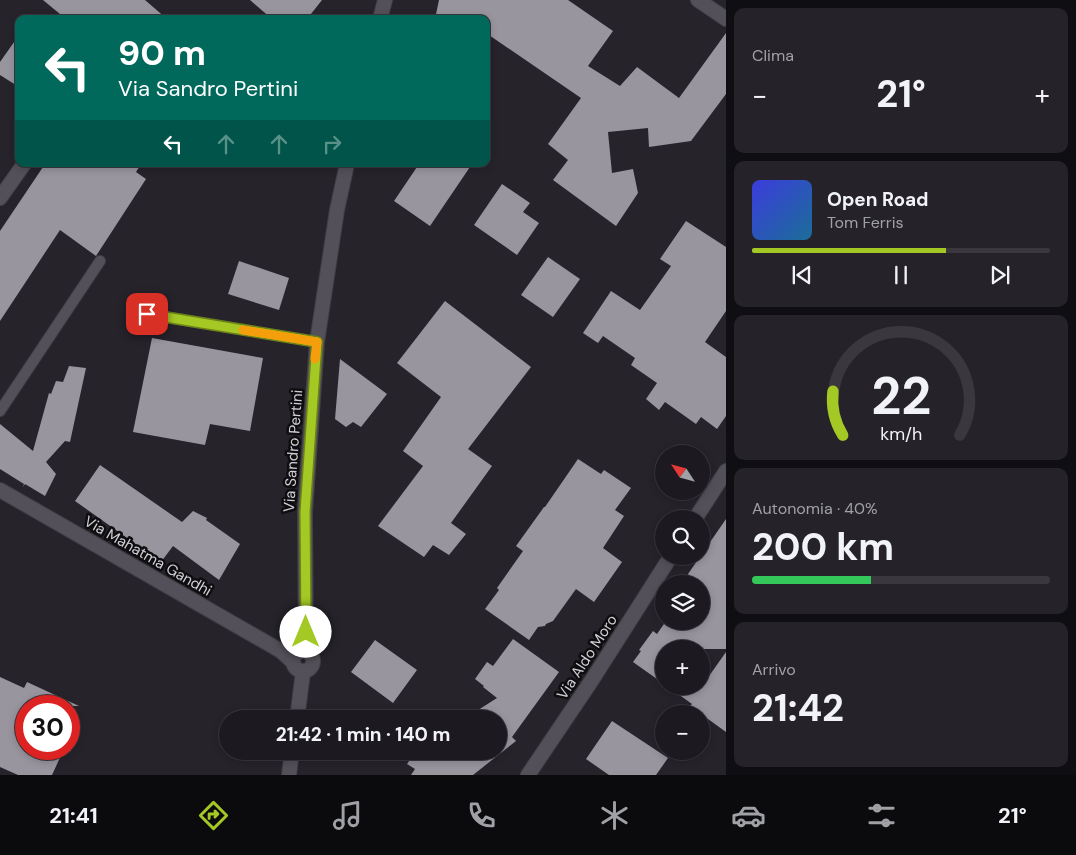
<!DOCTYPE html>
<html lang="it">
<head>
<meta charset="utf-8">
<style>
	body { margin:0; font-family:"DM Sans",sans-serif; background:#252329; color:#f1f3f6; height:100vh; display:flex; flex-direction:column; font-size:19px; white-space:nowrap }
	* { box-sizing:border-box; margin:0 }
	p { font-size:16px; color:#a0a1a5 }
	.icon { flex:none; width:28px; height:28px; fill:none; stroke:currentColor; stroke-width:2; stroke-linecap:round; stroke-linejoin:round }
	.map { position:relative; flex:1; overflow:hidden }
	.drawer { display:flex; flex-direction:column; gap:8px; padding:8px; background:#0f0e12; width:350px }
	.drawer>* { flex:none }
	.hud { position:absolute; left:15px; top:15px; width:475px; height:152px; border-radius:10px; box-shadow:0 2px 8px #0003,0 0 0 1px #3a383e; background:#00695c; color:#fff; overflow:hidden }
	.needle { width:32px; rotate:306deg }
	.buttons { position:absolute; left:655px; top:445px; display:grid; gap:10px }
	.buttons a { display:grid; place-items:center; width:55px; height:55px; border-radius:50%; background:#1c1a20; box-shadow:0 2px 8px #0003,0 0 0 1px #3a383e; font-size:25px }
	.speed { position:absolute; left:15px; top:695px; display:flex; gap:10px; font-size:25px; font-weight:700; text-align:center }
	.speed>* { display:grid; place-content:center; width:65px; height:65px; border-radius:50%; background:#1c1a20; box-shadow:0 2px 8px #0003,0 0 0 1px #3a383e; line-height:1 }
	.speed .limit { border:8px solid #d22; background:#fff; color:#111 }
	.pin { position:absolute; display:grid; place-items:center; width:42px; height:42px; color:#fff; margin:-21px; border-radius:10px; box-shadow:0 2px 8px #0006 }
	.me { position:absolute; width:55px; margin:-28px; rotate:0deg; stroke-linejoin:round; filter:drop-shadow(0 0 4px #0008) }
	.turn { display:flex; align-items:center; gap:18px; height:105px; padding:0 20px; font-size:22px }
	.turn .icon { width:65px; height:65px; stroke-width:2.5 }
	.turn b { display:block; font-size:35px; line-height:42px }
	.lanes { display:flex; align-items:center; height:48px; padding:0 20px; background:#0003; justify-content:center; gap:25px; direction:ltr }
	.lanes .off { opacity:.35 }
	.big { font-size:38px; font-weight:700; line-height:1.1 }
	.drawer .widget { flex:1; display:flex; flex-direction:column; justify-content:center; gap:8px; min-width:0; padding:0 18px; border-radius:10px; background:#252329 }
	.drawer .dial { align-items:center; gap:0 }
	.dial svg { height:130px; overflow:visible; fill:none; stroke:#3a383e; stroke-width:7; stroke-linecap:round; text-anchor:middle }
	.dial text { fill:#f1f3f6; stroke:none }
	.song { display:flex; align-items:center; gap:15px }
	.cover { width:60px; height:60px; border-radius:8px; background:linear-gradient(135deg,hsl(240 70% 55%),hsl(200 70% 35%)) }
	.played { height:5px; border-radius:2px; background:linear-gradient(90deg,#a4c824 65%,#3a383e 65%) }
	.keys { display:flex; justify-content:space-around; direction:ltr }
	.heat { display:flex; justify-content:space-between; align-items:center; font-size:28px; direction:ltr }
	.charge { height:8px; border-radius:4px; background:linear-gradient(90deg,#34c759 40%,#3a383e 0) }
	.trip { position:absolute; left:219px; top:710px; width:288px; height:50px; border-radius:25px; background:#1c1a20; box-shadow:0 2px 8px #0003,0 0 0 1px #3a383e; font-weight:700; line-height:50px; text-align:center }
	.tabs { display:flex; height:80px; justify-content:space-around; align-items:center; background:#0b0a0d; color:#a0a1a5 }
	.tabs .icon { width:35px; height:35px }
	.tabs .selected { color:#a4c824 }
	.tabs b { font-size:22px; color:#f1f3f6 }
	main { display:flex; flex:1; min-height:0 }
	.map>svg:first-child { display:block }
	.building { fill:#98959f }
	.lines { fill:none; stroke-linecap:round; stroke-linejoin:round }
	.service-casing { stroke:#423f45; stroke-width:12 }
	.minor-casing { stroke:#423f45; stroke-width:16 }
	.service { stroke:#535059; stroke-width:10 }
	.minor { stroke:#535059; stroke-width:14 }
	.route-casing { stroke:#6b8217; stroke-width:12 }
	.route { stroke:#a4c824; stroke-width:9 }
	.slow { stroke:#f59e0b; stroke-width:9 }
	.labels { text-anchor:middle; dominant-baseline:central; stroke-width:5; stroke-linejoin:round; paint-order:stroke }
	.street-label { font-size:15px; fill:#d2d0d5; stroke:#0e0d10 }
</style>
</head>
<body>
<main>
<div class="map">
<svg width="726" height="775" viewBox="0 0 726 775">
	<rect width="100%" height="100%" fill="#26232b"/>
	<path class="building" d="M 43,0 L 145,0 L 167,19 L 66,19 Z
		M 250,0 L 322,0 L 307,19 L 272,19 Z
		M 439,0 L 568,0 L 613,31 L 588,66 L 620,86 L 637,67 L 679,98 L 726,33 L 726,94 L 691,141 L 649,147 L 648,128 L 608,132 L 612,173 L 633,169 L 638,193 L 616,226 L 553,180 L 568,160 L 548,144 L 581,98 L 486,33 L 486,19 L 435,19 Z
		M 19,35 L 19,87 L 0,75 L 0,62 Z
		M 45,164 L 141,164 L 136,172 L 146,179 L 96,256 L 60,230 L 0,321 L 0,231 Z
		M 419,164 L 472,164 L 430,226 L 394,201 Z
		M 502,184 L 530,203 L 523,212 L 539,223 L 517,255 L 474,225 Z
		M 686,221 L 726,247 L 726,311 L 705,342 L 726,357 L 726,416 L 717,429 L 701,417 L 696,424 L 665,402 L 659,410 L 646,399 L 657,383 L 631,365 L 635,358 L 603,336 L 598,343 L 583,333 L 611,291 L 640,310 L 671,266 L 660,259 Z
		M 548,257 L 580,279 L 553,317 L 521,295 Z
		M 239,261 L 289,278 L 279,310 L 228,294 Z
		M 445,301 L 531,367 L 468,449 L 492,466 L 451,523 L 466,534 L 449,555 L 433,545 L 424,557 L 378,526 L 423,466 L 403,451 L 441,397 L 397,363 Z
		M 152,338 L 263,358 L 250,431 L 210,424 L 205,445 L 133,432 Z
		M 340,359 L 387,394 L 361,427 L 353,422 L 346,427 L 335,419 Z
		M 69,366 L 86,368 L 70,442 L 65,441 L 46,462 L 56,474 L 45,496 L 25,484 L 23,487 L 24,484 L 0,469 L 0,424 L 33,451 L 49,393 L 51,394 L 56,381 L 63,382 Z
		M 578,459 L 601,474 L 604,470 L 631,488 L 615,510 L 624,516 L 603,548 L 622,562 L 594,602 L 576,589 L 553,621 L 546,624 L 545,626 L 538,627 L 529,640 L 485,609 L 499,590 L 497,588 L 523,551 L 516,546 L 544,507 L 545,507 Z
		M 100,465 L 182,522 L 193,511 L 207,518 L 206,520 L 240,544 L 219,580 L 173,546 L 161,562 L 75,501 Z
		M 726,519 L 726,649 L 664,649 L 664,684 L 633,662 L 641,651 L 639,650 L 653,631 L 657,634 L 666,621 L 701,621 L 701,584 L 692,584 L 688,574 Z
		M 513,639 L 559,672 L 512,737 L 516,741 L 473,775 L 411,775 L 415,769 L 407,764 L 416,751 L 498,751 L 498,719 L 464,719 L 497,698 L 483,687 L 484,686 L 475,679 L 487,662 L 493,666 Z
		M 375,640 L 417,670 L 393,703 L 351,672 Z
		M 726,652 L 726,732 L 690,706 L 692,704 L 667,686 L 702,686 Z
		M 0,677 L 24,688 L 27,682 L 79,706 L 26,706 L 26,749 L 64,749 L 52,775 L 18,775 L 0,767 Z
		M 612,721 L 668,758 L 656,775 L 609,775 L 586,759 Z"/>
	<g class="lines">
		<g class="service-casing">
			<path id="service" d="M 147,314 L 317,342
				M 0,411 L 100,261"/>
		</g>
		<g class="minor-casing">
			<path id="minor" d="M 698,0 L 726,19
				M 380,19 L 385,0
				M 0,198 L 24,164
				M 0,490 L 281,651 L 293,662
				M 695,519 L 726,471
				M293 661a10 10 0 1 1 20 0a10 10 0 1 1-20 0Z
				M 306,651 L 305,512 L 317,342 L 337,210 L 347,164
				M 297,719 L 303,672
				M 289,775 L 292,751
				M 528,775 L 592,680 L 671,556"/>
		</g>
		<use href="#service" class="service"/>
		<use href="#minor" class="minor"/>
	</g>
	<g class="lines">
		<g class="route-casing">
			<path id="route" d="M 147,314 L 317,342 L 305,512 L 306,632"/>
		</g>
		<use href="#route" class="route"/>
		<path class="slow" d="M 243,330 L 317,342 L 315,359"/>
	</g>
	<g class="labels">
		<g class="street-label">
			<text transform="translate(293 451) rotate(-86)">Via Sandro Pertini</text>
			<text transform="translate(148 556) rotate(30)">Via Mahatma Gandhi</text>
			<text transform="translate(587 657) rotate(-57)">Via Aldo Moro</text>
		</g>
	</g>
</svg>
<div class="buttons">
<a><svg class="needle" viewBox="-14 -14 28 28"><path d="M0-13l5 13h-10z" fill="#e53935"/><path d="M0 13l5-13h-10z" fill="#a0a1a5"/></svg></a>
<a><svg class="icon" aria-label="search" viewBox="0 0 24 24"><circle cx="10" cy="10" r="6"/><path d="M15 15l6 6"/></svg></a>
<a><svg class="icon" aria-label="layers" viewBox="0 0 24 24"><path d="M12 4l9 5-9 5-9-5zM3 14l9 5 9-5"/></svg></a>
<a>+</a>
<a>−</a>
</div>
<div class="speed"><div class="limit">30</div></div>
<div class="pin" style="left:147px;top:314px;background:#d93025"><svg class="icon" aria-label="arrive" viewBox="0 0 24 24"><path d="M6 21V4h12l-3 4 3 4H6"/></svg></div>
<svg class="me" style="left:306px;top:632px" viewBox="-20 -20 40 40"><circle r="19" fill="#fff"/><path d="M0-13L10 11 0 6-10 11z" fill="#a4c824"/></svg>
<div class="trip">21:42 · 1 min · 140 m</div>
<div class="hud">
<div class="turn"><svg class="icon" aria-label="left" viewBox="0 0 24 24"><path d="M17 20v-9H6M10 6l-5 5 5 5"/></svg><div><b>90 m</b>Via Sandro Pertini</div></div>
<div class="lanes"><svg class="icon" aria-label="left" viewBox="0 0 24 24"><path d="M17 20v-9H6M10 6l-5 5 5 5"/></svg><svg class="icon off" aria-label="ahead" viewBox="0 0 24 24"><path d="M12 20V5M6 11l6-6 6 6"/></svg><svg class="icon off" aria-label="ahead" viewBox="0 0 24 24"><path d="M12 20V5M6 11l6-6 6 6"/></svg><svg class="icon off" aria-label="right" viewBox="0 0 24 24"><path d="M7 20v-9h11M14 6l5 5-5 5"/></svg></div>
</div>
</div>
<section class="drawer">
<div class="widget"><p>Clima</p>
<div class="heat"><a>−</a><b class="big">21°</b><a>+</a></div>
</div>
<div class="widget">
<div class="song"><i class="cover"></i><div><b>Open Road</b><p>Tom Ferris</p></div></div>
<div class="played"></div>
<div class="keys"><svg class="icon" aria-label="previous" viewBox="0 0 24 24"><path d="M18 5L8 12l10 7zM5 5v14"/></svg><svg class="icon" aria-label="pause" viewBox="0 0 24 24"><path d="M8 5v14M16 5v14"/></svg><svg class="icon" aria-label="next" viewBox="0 0 24 24"><path d="M6 5l10 7-10 7zM19 5v14"/></svg></div>
</div>
<div class="widget dial"><svg viewBox="0 0 100 80">
<path d="M14 69A42 42 0 1 1 86 69"/>
<path d="M14 69A42 42 0 0 1 8 42" stroke="#a4c824"/>
<text x="50" y="56" font-size="32" font-weight="700">22</text>
<text x="50" y="72" font-size="11">km/h</text>
</svg></div>
<div class="widget"><p>Autonomia · 40%</p><b class="big">200 km</b><div class="charge"></div></div>
<div class="widget"><p>Arrivo</p><b class="big">21:42</b></div>
</section>
</main>
<nav class="tabs">
<b>21:41</b>
<svg class="icon selected" aria-label="directions" viewBox="0 0 24 24"><path d="M12 3l9 9-9 9-9-9zM9 14v-3h6M13 9l2 2-2 2"/></svg>
<svg class="icon" aria-label="music" viewBox="0 0 24 24"><path d="M9 18V5l10-2v13"/><circle cx="6" cy="18" r="3"/><circle cx="16" cy="16" r="3"/></svg>
<svg class="icon" aria-label="phone" viewBox="0 0 24 24"><path d="M5 4h4l2 5-3 2q2 4 5 5l2-3 5 2v4C11 20 4 13 5 4z"/></svg>
<svg class="icon" aria-label="climate" viewBox="0 0 24 24"><path d="M12 3v18M4 7l16 10M4 17L20 7"/></svg>
<svg class="icon" aria-label="car" viewBox="0 0 24 24"><path d="M5 17H2v-5l4-1 3-4h7l3 4 3 1v5h-3M9 17h6M6 11h13"/><circle cx="7" cy="17" r="2"/><circle cx="17" cy="17" r="2"/></svg>
<svg class="icon" aria-label="filters" viewBox="0 0 24 24"><path d="M4 7h16M4 17h16"/><circle cx="9" cy="7" r="2"/><circle cx="15" cy="17" r="2"/></svg>
<b>21°</b>
</nav>
</body>
</html>
